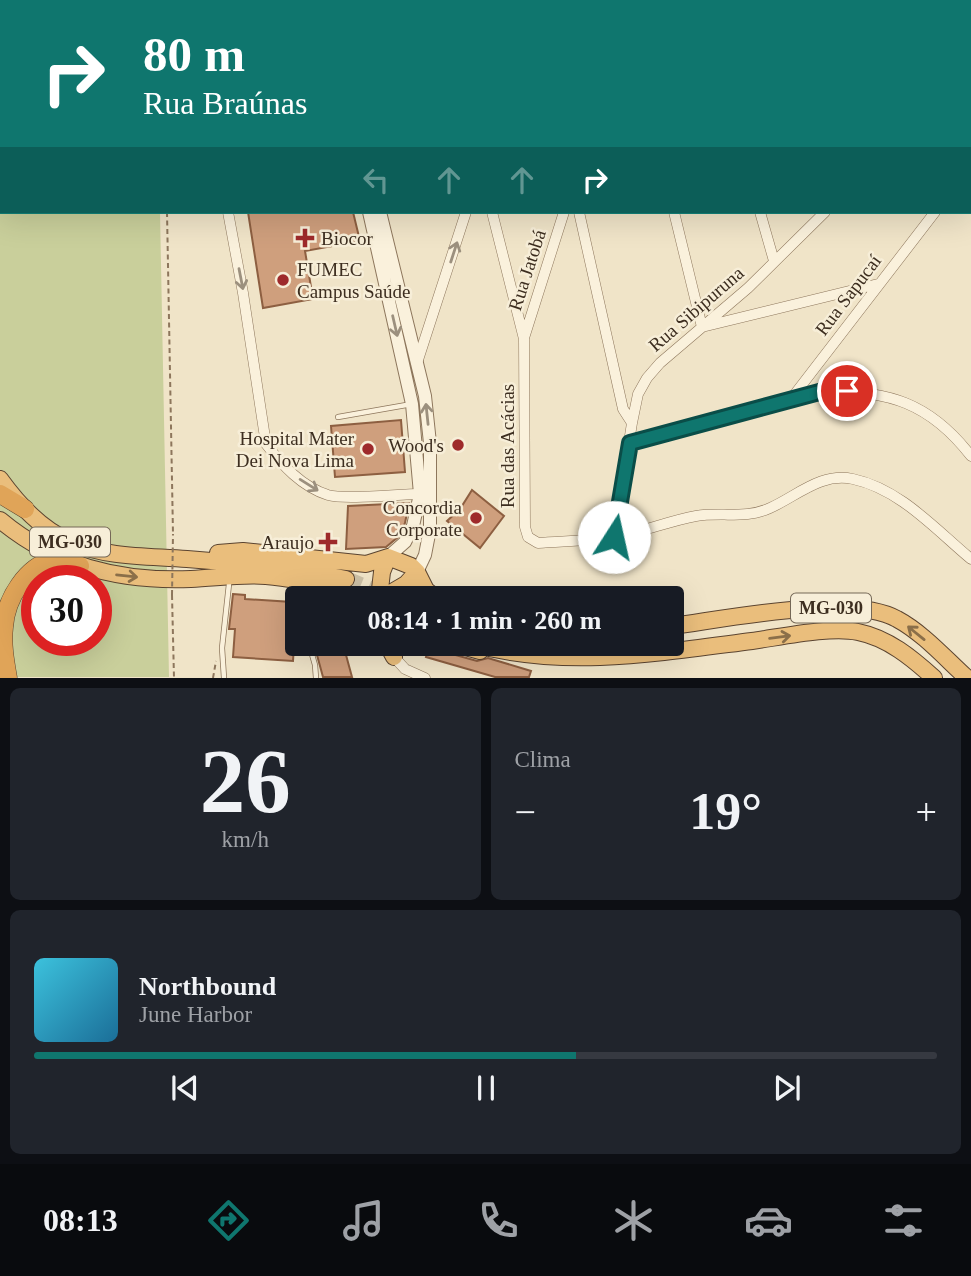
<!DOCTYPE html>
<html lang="pt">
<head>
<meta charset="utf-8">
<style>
	body { margin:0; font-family:"Times New Roman",serif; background:#20242c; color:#f1f3f6; height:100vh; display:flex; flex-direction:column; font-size:26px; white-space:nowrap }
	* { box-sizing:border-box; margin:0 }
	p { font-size:23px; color:#9ea1a6 }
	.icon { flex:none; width:38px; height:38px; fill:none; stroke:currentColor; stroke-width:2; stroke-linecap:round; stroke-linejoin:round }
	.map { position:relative; height:678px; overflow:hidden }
	.drawer { display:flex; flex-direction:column; gap:10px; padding:10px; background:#0d0f14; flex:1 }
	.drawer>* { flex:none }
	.top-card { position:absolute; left:0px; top:0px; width:971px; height:214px; box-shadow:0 7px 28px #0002; background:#0f766e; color:#fff; overflow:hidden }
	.speed { position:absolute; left:21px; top:565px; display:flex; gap:14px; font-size:35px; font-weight:700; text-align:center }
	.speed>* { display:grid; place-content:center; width:91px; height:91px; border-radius:50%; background:#171b24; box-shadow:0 7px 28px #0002; line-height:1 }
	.speed .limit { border:10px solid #d22; background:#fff; color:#111 }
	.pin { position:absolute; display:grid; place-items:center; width:60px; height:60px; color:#fff; margin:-30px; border:4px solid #fff; border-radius:50%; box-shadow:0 2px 7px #0007 }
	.me { position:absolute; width:77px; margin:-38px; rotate:10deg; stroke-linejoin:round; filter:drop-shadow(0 0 5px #0008) }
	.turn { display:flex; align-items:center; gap:24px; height:147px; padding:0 28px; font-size:32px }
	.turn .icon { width:91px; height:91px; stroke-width:2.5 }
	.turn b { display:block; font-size:49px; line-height:60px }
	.lanes { display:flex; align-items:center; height:66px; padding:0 28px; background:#0003; justify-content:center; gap:35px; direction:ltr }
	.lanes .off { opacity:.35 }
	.big { font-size:52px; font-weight:700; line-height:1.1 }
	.drawer .tile { flex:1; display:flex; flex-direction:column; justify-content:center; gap:10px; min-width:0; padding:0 24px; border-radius:10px; background:#20242c }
	.drawer .dial { align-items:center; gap:0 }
	.dial b { font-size:91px; line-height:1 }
	.song { display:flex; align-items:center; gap:21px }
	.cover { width:84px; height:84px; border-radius:10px; background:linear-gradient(135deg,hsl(190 70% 55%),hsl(200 70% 35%)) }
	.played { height:7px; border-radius:4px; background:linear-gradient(90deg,#0f766e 60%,#363941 60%) }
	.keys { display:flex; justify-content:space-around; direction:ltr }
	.heat { display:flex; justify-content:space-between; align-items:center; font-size:38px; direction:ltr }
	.drawer .tiles { flex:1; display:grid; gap:10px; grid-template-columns:1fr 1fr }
	.tile:last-child { grid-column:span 2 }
	.trip { position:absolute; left:285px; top:586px; width:399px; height:70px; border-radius:7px; background:#171b24; box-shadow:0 7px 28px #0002; font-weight:700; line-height:70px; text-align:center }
	.tabs { display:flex; height:112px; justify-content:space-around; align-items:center; background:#090b0e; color:#9ea1a6 }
	.tabs .icon { width:49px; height:49px }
	.tabs .active { color:#0f766e }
	.tabs b { font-size:32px; color:#f1f3f6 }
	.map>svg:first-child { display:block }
	.green { fill:#c9cf9b; fill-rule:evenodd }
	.building { fill:#cf9f7d; stroke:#8d5f41; stroke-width:2 }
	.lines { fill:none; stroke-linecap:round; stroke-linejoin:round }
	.trunk-tunnel { stroke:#ccc0a6; stroke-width:16; stroke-dasharray:16 8; stroke-linecap:butt }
	.service-casing { stroke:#8d765c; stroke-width:6 }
	.minor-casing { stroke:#8d765c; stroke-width:11 }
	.tertiary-casing { stroke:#8d765c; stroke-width:14 }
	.trunk-casing { stroke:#5b4430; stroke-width:18 }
	.motorway-casing { stroke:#5b4430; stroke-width:19 }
	.path { stroke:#8d765c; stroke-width:2; stroke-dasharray:5 3.5; stroke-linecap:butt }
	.service { stroke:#faf1dc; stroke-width:4.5 }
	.minor { stroke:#faf1dc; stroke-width:10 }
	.tertiary { stroke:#faf1dc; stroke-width:12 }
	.trunk { stroke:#eabe7c; stroke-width:16 }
	.motorway { stroke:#e0a458; stroke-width:18 }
	.path-bridge { stroke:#8d765c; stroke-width:2; stroke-dasharray:5 3.5; stroke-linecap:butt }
	.oneway { stroke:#9c907e }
	.oneway2 { stroke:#8b6f49 }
	.route-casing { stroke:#0a4d48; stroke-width:18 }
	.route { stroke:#0f766e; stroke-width:12 }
	.poi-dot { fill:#9e2a2b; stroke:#f7eed8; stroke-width:2.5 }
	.labels { text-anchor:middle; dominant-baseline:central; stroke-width:5; stroke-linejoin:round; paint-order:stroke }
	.shield { fill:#f7eed8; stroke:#756857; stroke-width:2 }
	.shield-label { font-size:18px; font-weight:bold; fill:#3d2e20 }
	.poi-label { font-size:19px; fill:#3d2e20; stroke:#f7eed8; text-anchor:end }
	.street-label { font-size:19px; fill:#3d2e20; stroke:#f7eed8 }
</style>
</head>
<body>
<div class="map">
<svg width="971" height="678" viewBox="0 0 971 678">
	<rect width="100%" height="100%" fill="#f0e4c8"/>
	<path class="green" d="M 0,45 L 2,212 L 160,212 L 169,677 L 0,677 ZM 37,581 L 96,581 L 96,640 L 37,640 Z"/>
	<path class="building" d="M 248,212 L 353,212 L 360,241 L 305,251 L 313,299 L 263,308 Z
		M 401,420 L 405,472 L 335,477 L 331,426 Z
		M 472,490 L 504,516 L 480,548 L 447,521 L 460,509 Z
		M 409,503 L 405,523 L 398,537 L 386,547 L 346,549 L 348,506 Z
		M 233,594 L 245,595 L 245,599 L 292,602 L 290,631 L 295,632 L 293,661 L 233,657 L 235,629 L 229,629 Z
		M 314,644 L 343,644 L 352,677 L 323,677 Z
		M 430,644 L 445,645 L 447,651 L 452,654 L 477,661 L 488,658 L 531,671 L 529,677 L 495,677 L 426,657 Z"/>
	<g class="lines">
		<path class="trunk-tunnel" d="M 346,579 L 392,598
			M 341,591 L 358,598"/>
		<g class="service-casing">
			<path id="service" d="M 338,417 L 412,404
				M 299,590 L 299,598
				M 309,644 L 315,665 L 316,678
				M 224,678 L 222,648 L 229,584"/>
		</g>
		<g class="minor-casing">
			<path id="minor" d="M 17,0 L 23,2
				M 94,0 L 94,2
				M 220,0 L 220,2
				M 445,0 L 446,2
				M 926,0 L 934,2
				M 253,2 L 255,0
				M 531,2 L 531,0
				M 629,2 L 630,0
				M 738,2 L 740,0
				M 904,2 L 905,0
				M 970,36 L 971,37
				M 970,174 L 971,177
				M 228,212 L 243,293 L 266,444 C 282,465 302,487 328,495 C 346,500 399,494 420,494
				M 492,212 L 524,339 L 525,527 L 528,537 L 538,543 C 563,541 588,541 613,537 C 641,533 668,521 696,516 C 720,512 747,519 770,508 C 797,496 821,472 853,479 C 900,489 935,529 971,559
				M 579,212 L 623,409 L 632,423
				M 674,212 L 702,327 L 878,284
				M 760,212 L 774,261
				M 524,338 L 564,212
				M 417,363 L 466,212
				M 791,399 L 935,212
				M 630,443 L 823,391 C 888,390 930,403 971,456
				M 614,537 L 632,423 L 638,394 L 647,378 L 660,363 L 748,288 L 825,212
				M 394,657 L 405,669 L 425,678"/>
		</g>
		<g class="tertiary-casing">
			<path id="tertiary" d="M 319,0 L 320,2
				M 330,0 L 331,2
				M 369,212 L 412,404 L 420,494 L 413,526 L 405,542 L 388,557
				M 380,212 L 425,396 L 430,443 L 430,529 L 425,555 L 417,572"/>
		</g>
		<g class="trunk-casing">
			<path id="trunk" d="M 0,479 C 18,504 42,530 71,542 C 108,558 148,556 187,559 C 241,563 293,568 346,579
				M 0,520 C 55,566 119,582 191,579 C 216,578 241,574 266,576 C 292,578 316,584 341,591
				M 218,553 L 243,551 L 366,564 L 388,557 L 411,566 L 417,572 L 426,590 L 436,598
				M 379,598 L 382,572 L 388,557
				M 382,598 L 406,584 L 417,572
				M 672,626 C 726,619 852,593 897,619 C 923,633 945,658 967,678
				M 387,644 L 394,657
				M 455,644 L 480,651
				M 473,644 C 565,669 659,653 752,641 C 781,637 831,626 858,632 C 888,638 912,658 934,678"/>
		</g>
		<g class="motorway-casing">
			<path id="motorway" d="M 0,494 L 25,509
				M 8,678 C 5,661 2,644 4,627 C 6,598 26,567 54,559 L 80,566"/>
		</g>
		<path class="path" d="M 163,0 L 164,2
			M 167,212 L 173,534
			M 172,595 L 174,678
			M 213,678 L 216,661"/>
		<use href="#service" class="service"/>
		<use href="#minor" class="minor"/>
		<use href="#tertiary" class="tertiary"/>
		<use href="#trunk" class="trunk"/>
		<use href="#motorway" class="motorway"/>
		<path class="path-bridge" d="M 172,595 L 173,534"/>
	</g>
	<defs><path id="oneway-shaft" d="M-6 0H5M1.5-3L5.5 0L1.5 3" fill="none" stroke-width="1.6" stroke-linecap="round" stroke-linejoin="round" transform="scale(1.75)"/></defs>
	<g class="oneway">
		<use href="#oneway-shaft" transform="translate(454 252) rotate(-72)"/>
		<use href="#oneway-shaft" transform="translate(241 279) rotate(79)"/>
		<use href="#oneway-shaft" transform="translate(395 326) rotate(77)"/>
		<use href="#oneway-shaft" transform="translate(427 414) rotate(-96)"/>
		<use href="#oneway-shaft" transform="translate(309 485) rotate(32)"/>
	</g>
	<g class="oneway2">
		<use href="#oneway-shaft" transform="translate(127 576) rotate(6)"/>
		<use href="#oneway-shaft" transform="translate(916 633) rotate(-141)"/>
		<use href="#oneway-shaft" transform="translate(780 637) rotate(-7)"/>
	</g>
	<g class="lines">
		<g class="route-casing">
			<path id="route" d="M 614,537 L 630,443 L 823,391 L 847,391"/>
		</g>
		<use href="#route" class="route"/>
	</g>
	<g class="poi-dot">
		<path d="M301.5 227.5h7v7h7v7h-7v7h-7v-7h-7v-7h7z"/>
		<circle cx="283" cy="280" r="7"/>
		<circle cx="458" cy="445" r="7"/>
		<circle cx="368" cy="449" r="7"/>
		<circle cx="476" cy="518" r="7"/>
		<path d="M324.5 531.5h7v7h7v7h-7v7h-7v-7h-7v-7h7z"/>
	</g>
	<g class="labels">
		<g class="shield">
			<rect x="30" y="527.5" width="80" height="29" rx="5"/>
			<rect x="791" y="593.5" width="80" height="29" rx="5"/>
		</g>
		<g class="shield-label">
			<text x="70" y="542">MG-030</text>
			<text x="831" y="608">MG-030</text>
		</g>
		<g class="poi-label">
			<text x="321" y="238" text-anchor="start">Biocor</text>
			<text x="297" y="269" text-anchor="start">FUMEC<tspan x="297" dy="22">Campus Saúde</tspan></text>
			<text x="354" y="438">Hospital Mater<tspan x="354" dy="22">Dei Nova Lima</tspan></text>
			<text x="444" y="445">Wood's</text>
			<text x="462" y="507">Concordia<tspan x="462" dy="22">Corporate</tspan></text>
			<text x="314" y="542">Araujo</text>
		</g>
		<g class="street-label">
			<text transform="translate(527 270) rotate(-72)">Rua Jatobá</text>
			<text transform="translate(848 295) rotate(-53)">Rua Sapucaí</text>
			<text transform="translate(696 309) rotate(-41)">Rua Sibipuruna</text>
			<text transform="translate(507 446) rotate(-90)">Rua das Acácias</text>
		</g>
	</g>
</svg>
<div class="speed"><div class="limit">30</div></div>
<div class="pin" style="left:847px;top:391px;background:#d93025"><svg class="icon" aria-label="arrive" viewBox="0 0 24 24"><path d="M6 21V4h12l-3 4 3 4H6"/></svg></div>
<svg class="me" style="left:614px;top:537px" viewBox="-20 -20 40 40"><circle r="19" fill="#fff"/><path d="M0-13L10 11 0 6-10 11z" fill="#0f766e"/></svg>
<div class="trip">08:14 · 1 min · 260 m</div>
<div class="top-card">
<div class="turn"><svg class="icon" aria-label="right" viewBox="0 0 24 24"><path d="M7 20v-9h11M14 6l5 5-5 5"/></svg><div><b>80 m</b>Rua Braúnas</div></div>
<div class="lanes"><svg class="icon off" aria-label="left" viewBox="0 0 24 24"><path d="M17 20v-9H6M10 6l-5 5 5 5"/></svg><svg class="icon off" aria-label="ahead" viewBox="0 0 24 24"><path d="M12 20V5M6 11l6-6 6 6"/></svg><svg class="icon off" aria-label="ahead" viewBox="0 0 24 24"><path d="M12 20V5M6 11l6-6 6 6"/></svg><svg class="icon" aria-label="right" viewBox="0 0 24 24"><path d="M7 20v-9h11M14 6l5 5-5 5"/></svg></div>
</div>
</div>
<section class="drawer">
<div class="tiles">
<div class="tile dial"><b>26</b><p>km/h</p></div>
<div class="tile"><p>Clima</p>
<div class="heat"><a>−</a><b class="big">19°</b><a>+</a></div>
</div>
<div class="tile">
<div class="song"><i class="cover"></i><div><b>Northbound</b><p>June Harbor</p></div></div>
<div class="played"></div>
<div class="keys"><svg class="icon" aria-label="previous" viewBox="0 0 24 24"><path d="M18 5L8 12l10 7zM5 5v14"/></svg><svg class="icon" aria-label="pause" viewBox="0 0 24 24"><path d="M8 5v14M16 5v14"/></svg><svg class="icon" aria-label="next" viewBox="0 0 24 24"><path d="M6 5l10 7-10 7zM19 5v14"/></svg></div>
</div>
</div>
</section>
<nav class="tabs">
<b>08:13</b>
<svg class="icon active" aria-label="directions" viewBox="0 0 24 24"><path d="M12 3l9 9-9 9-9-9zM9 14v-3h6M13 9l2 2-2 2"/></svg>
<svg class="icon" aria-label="music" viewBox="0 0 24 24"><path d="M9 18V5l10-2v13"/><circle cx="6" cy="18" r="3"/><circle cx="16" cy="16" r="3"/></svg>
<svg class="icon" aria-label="phone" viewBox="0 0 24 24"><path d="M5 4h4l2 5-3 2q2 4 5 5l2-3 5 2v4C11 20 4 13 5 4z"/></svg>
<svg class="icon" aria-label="climate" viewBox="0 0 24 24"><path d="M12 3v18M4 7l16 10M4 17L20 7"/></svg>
<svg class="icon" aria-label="car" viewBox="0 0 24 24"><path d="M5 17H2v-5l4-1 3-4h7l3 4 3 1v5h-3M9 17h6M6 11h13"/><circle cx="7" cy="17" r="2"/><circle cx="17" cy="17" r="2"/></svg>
<svg class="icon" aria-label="filters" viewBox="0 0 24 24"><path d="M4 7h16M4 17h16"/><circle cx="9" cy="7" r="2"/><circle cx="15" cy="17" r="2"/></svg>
</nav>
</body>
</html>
